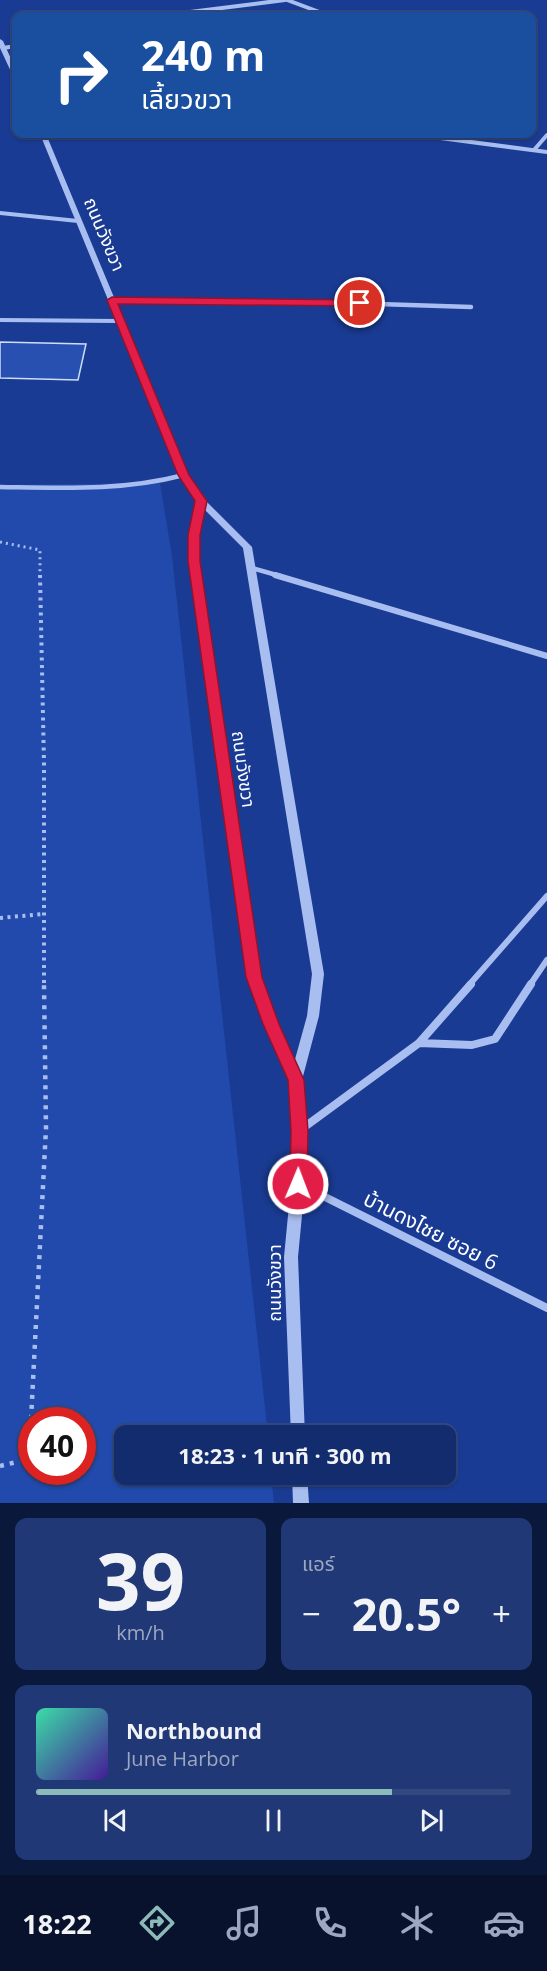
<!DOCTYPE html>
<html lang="th">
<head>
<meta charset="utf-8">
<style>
	body { margin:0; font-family:"Open Sans","Noto Sans Thai",sans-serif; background:#203876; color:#f1f3f6; height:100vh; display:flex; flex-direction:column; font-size:22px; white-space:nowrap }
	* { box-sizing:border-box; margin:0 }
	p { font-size:20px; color:#9da7c2 }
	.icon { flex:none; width:33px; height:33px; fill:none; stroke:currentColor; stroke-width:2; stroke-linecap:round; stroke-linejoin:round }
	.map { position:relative; height:1503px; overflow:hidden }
	.drawer { display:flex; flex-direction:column; gap:15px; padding:15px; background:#0a183c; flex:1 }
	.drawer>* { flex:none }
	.banner { position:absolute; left:12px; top:12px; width:524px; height:126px; border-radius:12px; box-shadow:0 2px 4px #0004,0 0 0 2px #324881; background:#1a4fa0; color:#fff; overflow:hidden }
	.speed { position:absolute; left:18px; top:1407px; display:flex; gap:12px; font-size:30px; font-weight:700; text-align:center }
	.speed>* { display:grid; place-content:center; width:78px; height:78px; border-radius:50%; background:#132c6e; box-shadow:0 2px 4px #0004,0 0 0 2px #324881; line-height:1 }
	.speed .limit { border:9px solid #d22; background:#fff; color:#111 }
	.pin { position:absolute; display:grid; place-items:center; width:51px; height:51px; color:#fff; margin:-26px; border:3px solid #fff; border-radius:50%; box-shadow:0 2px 6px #0007 }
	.me { position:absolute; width:66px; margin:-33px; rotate:1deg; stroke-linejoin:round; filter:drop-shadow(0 0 4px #0008) }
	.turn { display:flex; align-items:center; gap:21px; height:126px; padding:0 30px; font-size:27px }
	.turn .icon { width:78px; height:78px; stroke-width:2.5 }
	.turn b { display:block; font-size:42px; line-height:51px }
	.big { font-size:45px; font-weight:700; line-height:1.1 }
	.drawer .card { flex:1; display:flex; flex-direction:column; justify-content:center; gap:9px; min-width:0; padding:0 21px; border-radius:12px; background:#203876 }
	.drawer .dial { align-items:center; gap:0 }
	.dial b { font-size:78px; line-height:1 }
	.song { display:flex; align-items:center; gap:18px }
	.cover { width:72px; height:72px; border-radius:9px; background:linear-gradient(135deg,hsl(160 70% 55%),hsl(260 70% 35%)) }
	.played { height:6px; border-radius:3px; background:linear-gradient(90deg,#8bbbb9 75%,#324881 75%) }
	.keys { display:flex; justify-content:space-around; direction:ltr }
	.heat { display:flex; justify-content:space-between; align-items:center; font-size:33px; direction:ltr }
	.drawer .tiles { flex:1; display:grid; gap:15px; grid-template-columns:1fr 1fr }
	.card:last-child { grid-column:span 2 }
	.trip { position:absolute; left:114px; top:1425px; width:342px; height:60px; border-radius:12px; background:#132c6e; box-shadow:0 2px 4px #0004,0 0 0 2px #324881; font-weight:700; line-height:60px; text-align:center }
	.tabs { display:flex; height:96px; justify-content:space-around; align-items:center; background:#08122c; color:#9da7c2 }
	.tabs .icon { width:42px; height:42px }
	.tabs .on { color:#8bbbb9 }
	.tabs b { font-size:27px; color:#f1f3f6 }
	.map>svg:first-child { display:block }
	.green { fill:#214aac; fill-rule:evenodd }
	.building { fill:#2750b1; stroke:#cfdcfb; stroke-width:1.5 }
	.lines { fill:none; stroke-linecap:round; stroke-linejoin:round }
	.path-far2 { stroke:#a9bef0; stroke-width:3; stroke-dasharray:2 4; stroke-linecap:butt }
	.path-far1 { stroke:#a9bef0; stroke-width:4; stroke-dasharray:3 4.5; stroke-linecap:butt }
	.path { stroke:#a9bef0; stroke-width:4.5; stroke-dasharray:4 6; stroke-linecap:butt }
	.service { stroke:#a9bef0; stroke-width:4 }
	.minor-far3 { stroke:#a9bef0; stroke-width:4 }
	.minor-far2 { stroke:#a9bef0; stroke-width:4.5 }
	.minor-far1 { stroke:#a9bef0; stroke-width:6 }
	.minor { stroke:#a9bef0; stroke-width:8 }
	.tertiary { fill:#a9bef0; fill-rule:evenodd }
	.route { fill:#e11d48; stroke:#92132f; stroke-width:1.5 }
	.labels { text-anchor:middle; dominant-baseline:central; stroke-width:6; stroke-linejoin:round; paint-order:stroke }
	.street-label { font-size:18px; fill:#fff; stroke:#193b93 }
	.near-street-label { font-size:21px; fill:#fff; stroke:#193b93 }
</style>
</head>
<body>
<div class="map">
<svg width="547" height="1503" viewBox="0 0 547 1503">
	<rect width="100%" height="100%" fill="#193b93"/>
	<path class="green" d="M 160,483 L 172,556 L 268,1435 L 124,1436 L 124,1474 L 271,1475 L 274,1503 L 0,1503 L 0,485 ZM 32,1420 L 82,1420 L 82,1472 L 32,1472 Z"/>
	<path class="building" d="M 0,342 L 86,344 L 78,380 L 0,378 Z"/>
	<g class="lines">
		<path class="path-far2" d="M 0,542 L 40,550 L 40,576"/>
		<path class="path-far1" d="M 40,575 L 44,764 L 44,985
			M 0,918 L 43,914"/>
		<path class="path" d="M 0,1466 L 29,1459 L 46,1128 L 44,984"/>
		<path class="service" d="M 0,320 L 120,321"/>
		<path class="minor-far3" d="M 287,0 L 330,16
			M 158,16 L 285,0
			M 3,48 L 16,46
			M 410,134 L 547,152
			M 534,150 L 547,135
			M 0,213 L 78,221"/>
		<path class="minor-far2" d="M 112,300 L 316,302 L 471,307
			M 0,487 C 62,488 123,491 184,475
			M 252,568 L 280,576"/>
		<path class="minor-far1" d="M 275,575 L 547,656
			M 469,985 L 547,896
			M 530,985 L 547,960"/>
		<path class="minor" d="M 419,1043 L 471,984
			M 299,1131 L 419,1043 L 472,1045 L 495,1039 L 531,984
			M 299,1184 L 547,1308"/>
		<path class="tertiary" d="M 0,39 L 3,41 L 16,70 L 16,78 L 13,76 L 0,48 Z
			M 40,134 L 46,134 L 188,475 L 204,499 L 252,547 L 324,974 L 319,1016 L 302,1080 L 305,1131 L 305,1184 L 298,1257 L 305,1436 L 291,1436 L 284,1257 L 291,1184 L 293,1131 L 290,1080 L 265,1024 L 248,977 L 189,561 L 189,535 L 197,501 L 180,475 ZM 204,509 L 243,548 L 312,974 L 307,1016 L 294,1063 L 277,1024 L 260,977 L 199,561 L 199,535 Z
			M 292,1474 L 307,1474 L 309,1503 L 293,1503 Z"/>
	</g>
	<path class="route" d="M 112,297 L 360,300 L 365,303 L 360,306 L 118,304 L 189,475 L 207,501 L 200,535 L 200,561 L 262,977 L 279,1024 L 304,1080 L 308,1131 L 307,1184 L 305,1190 L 298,1192 L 292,1190 L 290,1184 L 291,1131 L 288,1080 L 263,1024 L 246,977 L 188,561 L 188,535 L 195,501 L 178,475 L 107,300 Z"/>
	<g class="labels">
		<g class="street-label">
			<text transform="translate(105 234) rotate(67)">ถนนวังขวา</text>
			<text transform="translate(244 769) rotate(82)">ถนนวังขวา</text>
			<text transform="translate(274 1283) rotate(-90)">ถนนวังขวา</text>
		</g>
		<g class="near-street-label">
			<text transform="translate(431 1230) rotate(27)">บ้านดงไชย ซอย 6</text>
		</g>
	</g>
</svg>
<div class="speed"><div class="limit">40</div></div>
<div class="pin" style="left:360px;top:303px;background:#d93025"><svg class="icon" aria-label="arrive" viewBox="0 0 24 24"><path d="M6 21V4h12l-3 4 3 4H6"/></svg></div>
<svg class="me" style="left:298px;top:1184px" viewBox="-20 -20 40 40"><circle r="17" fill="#e11d48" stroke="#fff" stroke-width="3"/><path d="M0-11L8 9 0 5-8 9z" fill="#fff"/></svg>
<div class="trip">18:23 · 1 นาที · 300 m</div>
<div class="banner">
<div class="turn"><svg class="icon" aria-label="right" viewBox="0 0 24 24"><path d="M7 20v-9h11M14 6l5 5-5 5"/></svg><div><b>240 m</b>เลี้ยวขวา</div></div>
</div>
</div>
<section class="drawer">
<div class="tiles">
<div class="card dial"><b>39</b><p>km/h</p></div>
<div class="card"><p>แอร์</p>
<div class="heat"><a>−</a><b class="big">20.5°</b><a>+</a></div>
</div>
<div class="card">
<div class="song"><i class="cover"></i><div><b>Northbound</b><p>June Harbor</p></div></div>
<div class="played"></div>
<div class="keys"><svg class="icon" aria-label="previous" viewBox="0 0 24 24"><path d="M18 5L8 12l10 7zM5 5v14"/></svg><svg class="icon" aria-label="pause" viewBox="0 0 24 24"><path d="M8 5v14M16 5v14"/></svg><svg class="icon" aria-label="next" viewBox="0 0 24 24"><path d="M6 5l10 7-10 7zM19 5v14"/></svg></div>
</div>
</div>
</section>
<nav class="tabs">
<b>18:22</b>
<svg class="icon on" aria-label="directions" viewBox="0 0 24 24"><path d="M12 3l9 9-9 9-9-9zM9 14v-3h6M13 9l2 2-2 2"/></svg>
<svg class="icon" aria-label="music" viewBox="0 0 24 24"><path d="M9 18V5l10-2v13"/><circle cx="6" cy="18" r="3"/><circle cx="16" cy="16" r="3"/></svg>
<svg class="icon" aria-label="phone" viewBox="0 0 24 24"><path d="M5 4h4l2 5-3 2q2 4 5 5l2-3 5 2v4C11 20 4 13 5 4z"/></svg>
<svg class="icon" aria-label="climate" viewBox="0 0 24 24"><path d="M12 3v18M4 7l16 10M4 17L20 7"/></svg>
<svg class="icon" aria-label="car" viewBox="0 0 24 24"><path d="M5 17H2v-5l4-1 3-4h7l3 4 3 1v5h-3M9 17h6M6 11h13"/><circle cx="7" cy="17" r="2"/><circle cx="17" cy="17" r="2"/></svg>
</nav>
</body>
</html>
